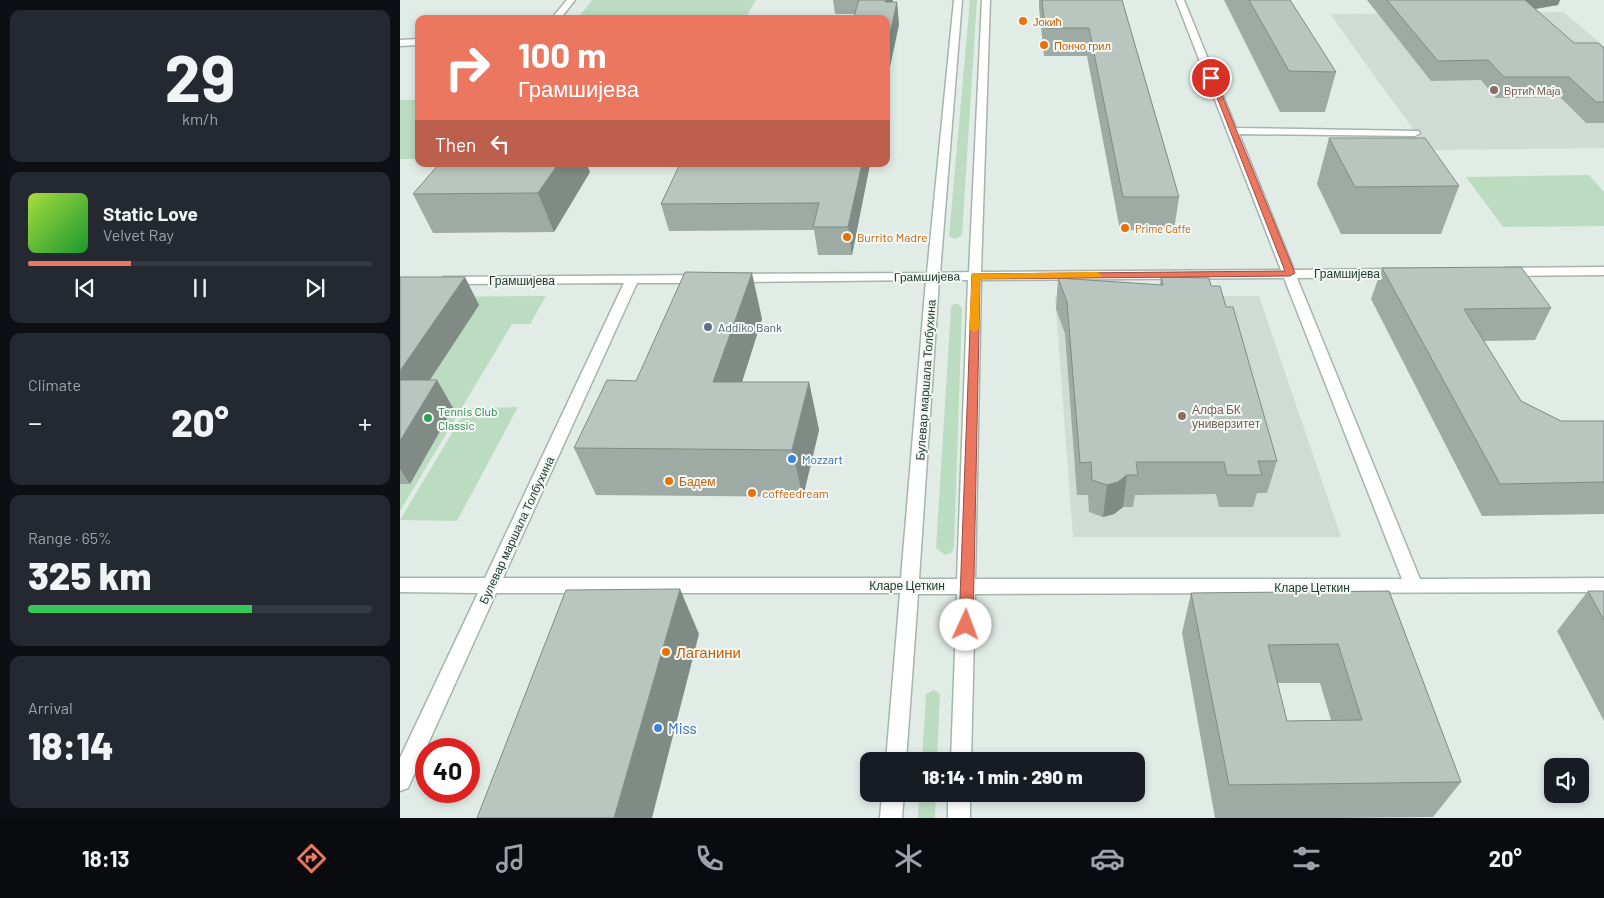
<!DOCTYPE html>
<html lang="en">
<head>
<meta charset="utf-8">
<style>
	body { margin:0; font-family:Barlow,sans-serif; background:#242831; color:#f1f3f6; height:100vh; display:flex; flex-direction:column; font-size:19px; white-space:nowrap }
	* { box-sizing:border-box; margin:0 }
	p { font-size:16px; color:#9ea1a6 }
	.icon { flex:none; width:28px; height:28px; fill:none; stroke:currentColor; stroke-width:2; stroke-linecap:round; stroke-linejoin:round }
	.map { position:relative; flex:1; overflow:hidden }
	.drawer { display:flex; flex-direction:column; gap:10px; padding:10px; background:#0d0f14; width:400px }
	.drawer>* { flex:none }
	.hud { position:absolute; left:15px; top:15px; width:475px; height:152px; border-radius:10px; box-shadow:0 2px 8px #0003; background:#eb7761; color:#fff; overflow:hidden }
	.controls { position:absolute; left:1144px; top:758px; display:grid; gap:10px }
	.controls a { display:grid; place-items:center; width:45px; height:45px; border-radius:10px; background:#171b24; box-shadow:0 2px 8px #0003; font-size:25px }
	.speed { position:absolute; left:15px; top:738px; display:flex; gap:10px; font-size:25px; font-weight:700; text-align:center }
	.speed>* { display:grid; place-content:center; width:65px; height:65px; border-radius:50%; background:#171b24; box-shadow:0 2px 8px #0003; line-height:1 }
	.speed .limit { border:8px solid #d22; background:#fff; color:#111 }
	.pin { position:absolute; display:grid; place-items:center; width:42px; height:42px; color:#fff; margin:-21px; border:2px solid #fff; border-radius:50%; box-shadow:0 1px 5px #0007 }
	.me { position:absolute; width:55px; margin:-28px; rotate:2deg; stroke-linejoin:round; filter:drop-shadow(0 0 4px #0008) }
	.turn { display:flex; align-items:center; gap:18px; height:105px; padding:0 20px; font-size:22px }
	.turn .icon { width:65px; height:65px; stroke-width:2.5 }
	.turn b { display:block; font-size:35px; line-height:42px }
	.then { display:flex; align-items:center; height:48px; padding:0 20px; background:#0003; gap:10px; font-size:19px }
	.big { font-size:38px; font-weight:800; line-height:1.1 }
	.drawer .widget { flex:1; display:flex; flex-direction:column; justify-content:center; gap:8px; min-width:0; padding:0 18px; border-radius:10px; background:#242831 }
	.drawer .dial { align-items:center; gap:0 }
	.dial b { font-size:65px; line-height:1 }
	.song { display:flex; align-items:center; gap:15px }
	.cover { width:60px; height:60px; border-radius:8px; background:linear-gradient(135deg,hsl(80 70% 55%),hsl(130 70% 35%)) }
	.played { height:5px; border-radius:2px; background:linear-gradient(90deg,#eb7761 30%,#363941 30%) }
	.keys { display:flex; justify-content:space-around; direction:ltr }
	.heat { display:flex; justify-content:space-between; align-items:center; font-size:28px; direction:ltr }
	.charge { height:8px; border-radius:4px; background:linear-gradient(90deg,#34c759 65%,#363941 0) }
	.trip { position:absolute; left:460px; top:752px; width:285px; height:50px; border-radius:10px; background:#171b24; box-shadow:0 2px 8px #0003; font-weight:800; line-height:50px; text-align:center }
	.tab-bar { display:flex; height:80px; justify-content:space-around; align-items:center; background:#090b0e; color:#9ea1a6 }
	.tab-bar .icon { width:35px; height:35px }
	.tab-bar .active { color:#eb7761 }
	.tab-bar b { font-size:22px; color:#f1f3f6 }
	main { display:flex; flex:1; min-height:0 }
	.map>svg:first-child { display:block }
	.built { fill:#d0dbd5 }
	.green { fill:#bcdcc2 }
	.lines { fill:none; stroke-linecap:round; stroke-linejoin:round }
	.minor-casing { stroke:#a5b4ad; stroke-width:3 }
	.minor { fill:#fff; fill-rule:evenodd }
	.wall { fill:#9eaaa4; fill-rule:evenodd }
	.shaded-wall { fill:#818b86 }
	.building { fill:#b8c6bf; stroke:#818b86; fill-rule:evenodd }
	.route { fill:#eb7761; stroke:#994d3f }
	.slow { fill:#f59e0b }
	.food-dot { fill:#e8710a; stroke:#f3f8f5; stroke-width:2 }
	.education-dot { fill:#8d6e63; stroke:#f3f8f5; stroke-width:2 }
	.service-dot { fill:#5c6f8a; stroke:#f3f8f5; stroke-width:2 }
	.leisure-dot { fill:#2e9e5b; stroke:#f3f8f5; stroke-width:2 }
	.shop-dot { fill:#3f7fe0; stroke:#f3f8f5; stroke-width:2 }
	.labels { text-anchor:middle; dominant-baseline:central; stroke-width:4; stroke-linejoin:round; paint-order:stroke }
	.far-food-label { font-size:11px; fill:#c56008; stroke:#f3f8f5; text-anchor:start }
	.far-education-label { font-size:11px; fill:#785e54; stroke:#f3f8f5; text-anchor:start }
	.food-label { font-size:12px; fill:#c56008; stroke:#f3f8f5; text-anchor:start }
	.street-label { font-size:12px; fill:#233c33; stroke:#f3f8f5 }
	.service-label { font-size:12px; fill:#4e5e75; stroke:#f3f8f5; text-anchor:start }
	.education-label { font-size:12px; fill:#785e54; stroke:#f3f8f5; text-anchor:start }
	.leisure-label { font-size:12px; fill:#27864d; stroke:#f3f8f5; text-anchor:start }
	.shop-label { font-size:12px; fill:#366cbe; stroke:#f3f8f5; text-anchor:start }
	.near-food-label { font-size:15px; fill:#c56008; stroke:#f3f8f5; text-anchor:start }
	.near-shop-label { font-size:15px; fill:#366cbe; stroke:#f3f8f5; text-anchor:start }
</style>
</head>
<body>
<main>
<section class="drawer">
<div class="widget dial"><b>29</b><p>km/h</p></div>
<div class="widget">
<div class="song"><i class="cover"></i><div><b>Static Love</b><p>Velvet Ray</p></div></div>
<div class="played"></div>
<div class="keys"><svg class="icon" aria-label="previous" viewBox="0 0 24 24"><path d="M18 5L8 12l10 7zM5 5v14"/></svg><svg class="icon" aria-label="pause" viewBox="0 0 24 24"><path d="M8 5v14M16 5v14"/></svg><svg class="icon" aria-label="next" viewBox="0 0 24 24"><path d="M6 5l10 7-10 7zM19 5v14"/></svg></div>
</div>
<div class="widget"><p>Climate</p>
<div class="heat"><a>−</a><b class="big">20°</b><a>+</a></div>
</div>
<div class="widget"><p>Range · 65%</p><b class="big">325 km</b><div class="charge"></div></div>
<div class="widget"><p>Arrival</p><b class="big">18:14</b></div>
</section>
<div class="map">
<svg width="1204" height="818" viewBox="0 0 1204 818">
	<rect width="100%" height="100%" fill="#e2ece7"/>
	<path class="built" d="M 1163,12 L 1204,46 L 1204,148 L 1028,150 L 930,14 Z
		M 655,296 L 859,296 L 941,537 L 673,537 Z"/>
	<path class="green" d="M 192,0 L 356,0 L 345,19 L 177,19 Z
		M 570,0 L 577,0 L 562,235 L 555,239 L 549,236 Z
		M 19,100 L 19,159 L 0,159 L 0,100 Z
		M 1189,175 L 1204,192 L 1204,226 L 1103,227 L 1066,177 Z
		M 146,296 L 130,324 L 112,324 L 0,511 L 0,297 Z
		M 554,304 L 559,304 L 562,309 L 554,547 L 551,553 L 545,555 L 536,548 L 551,307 Z
		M 118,407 L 57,521 L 0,520 L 67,408 Z
		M 534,690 L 540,694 L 537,761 L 522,761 L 526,694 Z
		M 519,794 L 536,794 L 535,818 L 518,818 Z"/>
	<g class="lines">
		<g class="minor-casing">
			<path id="minor" d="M 167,0 L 175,0 L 160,19 L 151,19 Z
				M 554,0 L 562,0 L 540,273 L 569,272 L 582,0 L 590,0 L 581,272 L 881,270 L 776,0 L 784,0 L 836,128 L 1019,131 L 1020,133 L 1015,136 L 839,134 L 894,270 L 1000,269 L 1006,273 L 1000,277 L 897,278 L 1020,579 L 1204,578 L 1204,592 L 575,594 L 571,761 L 551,761 L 557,594 L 518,594 L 506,761 L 486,761 L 500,593 L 96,593 L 8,788 L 0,791 L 0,758 L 78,593 L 0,592 L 0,578 L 85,578 L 224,283 L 48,284 L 42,280 L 43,277 L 303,275 L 309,279 L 303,283 L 237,283 L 103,578 L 501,578 L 526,280 L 333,282 L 327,278 L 333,274 L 527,273 ZM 884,278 L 1002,579 L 575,579 L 581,280 ZM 539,280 L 568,280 L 557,579 L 519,579 Z
				M 19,39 L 19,45 L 0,46 L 0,40 Z
				M 1204,267 L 1204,275 L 1106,276 L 1100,272 L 1106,268 Z
				M 482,794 L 504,794 L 502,818 L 480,818 Z
				M 548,794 L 570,794 L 570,818 L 548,818 Z"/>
		</g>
		<use href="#minor" class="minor"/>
	</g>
	<path class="wall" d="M 433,0 L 493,0 L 492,2 L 497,2 L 499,25 L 455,14 L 435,14 Z
		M 639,0 L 722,0 L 779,197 L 774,230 L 720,230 L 687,56 L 644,56 L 639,8 Z
		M 824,0 L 890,0 L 936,72 L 925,112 L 880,112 Z
		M 967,0 L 1160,0 L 1158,5 L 1135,9 L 1174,43 L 1204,48 L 1204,123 L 1186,123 L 1160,97 L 1096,98 L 1081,80 L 1031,81 Z
		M 929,138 L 1059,186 L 1041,234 L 941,234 L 917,184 Z
		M 280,164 L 470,164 L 452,255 L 418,255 L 414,230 L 269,231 L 261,204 Z
		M 190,172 L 154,232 L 33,233 L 13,194 Z
		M 982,268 L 1151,308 L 1135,340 L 1084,341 L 1121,401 L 1161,421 L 1204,421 L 1204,514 L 1082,516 L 971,299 Z
		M 0,277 L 79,305 L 30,380 L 37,380 L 53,408 L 10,484 L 0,484 Z
		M 761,277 L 811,286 L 826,307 L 877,461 L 867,493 L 857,493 L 853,507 L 819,507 L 816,494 L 735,495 L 733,507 L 723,507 L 714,514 L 703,517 L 689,512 L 688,495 L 677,495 L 665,334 L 656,309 L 658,278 L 760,285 Z
		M 362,319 L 342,382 L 409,382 L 419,430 L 403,497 L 196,495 L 174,448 L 236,381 Z
		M 989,591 L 1061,782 L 1033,817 L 937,818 L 815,818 L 782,633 L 791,593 ZM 877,683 L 920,683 L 931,720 L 887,721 Z
		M 1188,591 L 1204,591 L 1204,721 L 1157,631 Z"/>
	<path class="shaded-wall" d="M 486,0 L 493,0 L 487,25 L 485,2 Z
		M 1116,0 L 1160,0 L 1158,5 L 1111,13 Z
		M 497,2 L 499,25 L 486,86 L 486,52 Z
		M 158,164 L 187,164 L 190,172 L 154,232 L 138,193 Z
		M 462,164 L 470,164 L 452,255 L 448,227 Z
		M 352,273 L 362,319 L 327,429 L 313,382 Z
		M 65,277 L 79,305 L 14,404 L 0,387 L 0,371 Z
		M 37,380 L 53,408 L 10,484 L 0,469 L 0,441 Z
		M 409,382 L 419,430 L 403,497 L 392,450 Z
		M 727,475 L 723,507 L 714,514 L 703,517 L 707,485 Z
		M 280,589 L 299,634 L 252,818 L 214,818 Z"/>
	<path class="building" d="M 459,0 L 486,0 L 485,2 L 497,2 L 486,52 L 486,19 L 453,19 Z
		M 642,0 L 722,0 L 779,197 L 723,197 L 689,28 L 645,28 Z
		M 849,0 L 890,0 L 936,72 L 889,71 Z
		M 987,0 L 1125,0 L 1174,43 L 1198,43 L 1204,48 L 1204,102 L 1196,102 L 1169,77 L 1104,77 L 1088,60 L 1038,61 Z
		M 929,138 L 1025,138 L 1059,186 L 955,187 Z
		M 39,164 L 158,164 L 138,193 L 13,194 Z
		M 280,164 L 462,164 L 448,227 L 413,227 L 419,203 L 261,204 Z
		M 1121,267 L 1151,308 L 1064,309 L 1121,401 L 1161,421 L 1204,421 L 1204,482 L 1100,484 L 982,268 Z
		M 285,272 L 352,273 L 313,382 L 409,382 L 392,450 L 174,448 L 207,380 L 236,381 Z
		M 0,277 L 65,277 L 0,371 Z
		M 761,277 L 809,278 L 811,286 L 820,286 L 826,307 L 833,307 L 877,461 L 858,461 L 862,475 L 827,475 L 824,462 L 736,462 L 738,475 L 727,475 L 718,482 L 707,485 L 692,480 L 691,462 L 680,463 L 667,302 L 658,278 L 763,285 Z
		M 0,380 L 37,380 L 0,441 Z
		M 280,589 L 214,818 L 77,818 L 166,590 Z
		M 989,591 L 1061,782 L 829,785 L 791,593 ZM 938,644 L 962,720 L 887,721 L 868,645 Z
		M 1188,591 L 1204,591 L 1204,620 Z"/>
	<path class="route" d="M 809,77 L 815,78 L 895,273 L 890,276 L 580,279 L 573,625 L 571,629 L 566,631 L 561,629 L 559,625 L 572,274 L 885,271 Z"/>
	<path class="slow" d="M 697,272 L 702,275 L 701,277 L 580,279 L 579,329 L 574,332 L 569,329 L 572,274 Z"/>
	<g class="food-dot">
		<circle cx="623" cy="21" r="5"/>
		<circle cx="644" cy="45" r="5"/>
		<circle cx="725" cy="228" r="5"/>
		<circle cx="447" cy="237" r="5"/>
		<circle cx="269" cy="481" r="5"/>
		<circle cx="352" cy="493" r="5"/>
		<circle cx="266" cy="652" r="5"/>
	</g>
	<g class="education-dot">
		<circle cx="1094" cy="90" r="5"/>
		<circle cx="782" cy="416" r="5"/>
	</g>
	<circle class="service-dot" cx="308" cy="327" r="5"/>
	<circle class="leisure-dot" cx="28" cy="418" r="5"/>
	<g class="shop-dot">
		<circle cx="392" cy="459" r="5"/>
		<circle cx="258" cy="728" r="5"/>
	</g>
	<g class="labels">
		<g class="far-food-label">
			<text x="633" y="21">Јокић</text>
			<text x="654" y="45">Пончо грил</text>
			<text x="735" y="228">Prime Caffe</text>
		</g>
		<g class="far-education-label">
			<text x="1104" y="90">Вртић Маја</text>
		</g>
		<g class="food-label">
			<text x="457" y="237">Burrito Madre</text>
			<text x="279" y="481">Бадем</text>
			<text x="362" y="493">coffeedream</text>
		</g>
		<g class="street-label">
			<text x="947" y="273">Грамшијева</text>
			<text transform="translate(527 276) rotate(-1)">Грамшијева</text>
			<text x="122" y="280">Грамшијева</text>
			<text transform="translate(525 380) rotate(-86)">Булевар маршала Толбухина</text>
			<text transform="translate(116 530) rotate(-65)">Булевар маршала Толбухина</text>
			<text x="507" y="585">Кларе Цеткин</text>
			<text x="912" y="587">Кларе Цеткин</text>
		</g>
		<g class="service-label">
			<text x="318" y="327">Addiko Bank</text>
		</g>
		<g class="education-label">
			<text x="792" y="409">Алфа БК<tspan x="792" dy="14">универзитет</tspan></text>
		</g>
		<g class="leisure-label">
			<text x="38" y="411">Tennis Club<tspan x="38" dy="14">Classic</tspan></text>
		</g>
		<g class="shop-label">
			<text x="402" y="459">Mozzart</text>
		</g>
		<g class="near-food-label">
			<text x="276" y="652">Лаганини</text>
		</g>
		<g class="near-shop-label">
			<text x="268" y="728">Miss</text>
		</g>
	</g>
</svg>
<div class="controls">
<a><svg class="icon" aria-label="sound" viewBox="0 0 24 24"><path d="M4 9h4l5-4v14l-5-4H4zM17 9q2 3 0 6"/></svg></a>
</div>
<div class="speed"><div class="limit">40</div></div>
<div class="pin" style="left:811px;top:78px;background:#d93025"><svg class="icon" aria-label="arrive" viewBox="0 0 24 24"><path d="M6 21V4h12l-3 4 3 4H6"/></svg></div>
<svg class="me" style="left:566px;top:625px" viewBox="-20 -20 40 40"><circle r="19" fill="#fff"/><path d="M0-13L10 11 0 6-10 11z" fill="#eb7761"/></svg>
<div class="trip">18:14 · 1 min · 290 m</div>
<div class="hud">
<div class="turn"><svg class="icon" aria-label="right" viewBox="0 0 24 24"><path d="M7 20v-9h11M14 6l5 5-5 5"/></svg><div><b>100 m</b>Грамшијева</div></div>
<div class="then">Then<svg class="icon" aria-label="left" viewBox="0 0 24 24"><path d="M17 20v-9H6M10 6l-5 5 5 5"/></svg></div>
</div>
</div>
</main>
<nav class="tab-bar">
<b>18:13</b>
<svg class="icon active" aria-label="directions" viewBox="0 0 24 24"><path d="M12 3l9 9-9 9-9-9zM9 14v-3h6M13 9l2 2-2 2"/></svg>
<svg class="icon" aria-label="music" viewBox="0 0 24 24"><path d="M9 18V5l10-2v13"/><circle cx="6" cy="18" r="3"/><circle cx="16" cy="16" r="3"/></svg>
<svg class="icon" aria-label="phone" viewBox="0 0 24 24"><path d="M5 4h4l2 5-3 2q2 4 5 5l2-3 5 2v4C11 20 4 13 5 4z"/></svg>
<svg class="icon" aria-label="climate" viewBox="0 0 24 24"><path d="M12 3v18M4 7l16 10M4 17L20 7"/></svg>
<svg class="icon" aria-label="car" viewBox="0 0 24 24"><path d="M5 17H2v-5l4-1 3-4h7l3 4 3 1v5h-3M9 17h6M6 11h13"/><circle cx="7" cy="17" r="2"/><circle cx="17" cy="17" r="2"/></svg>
<svg class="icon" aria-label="filters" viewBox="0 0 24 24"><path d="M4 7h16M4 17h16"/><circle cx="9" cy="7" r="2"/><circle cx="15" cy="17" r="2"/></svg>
<b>20°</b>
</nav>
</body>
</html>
